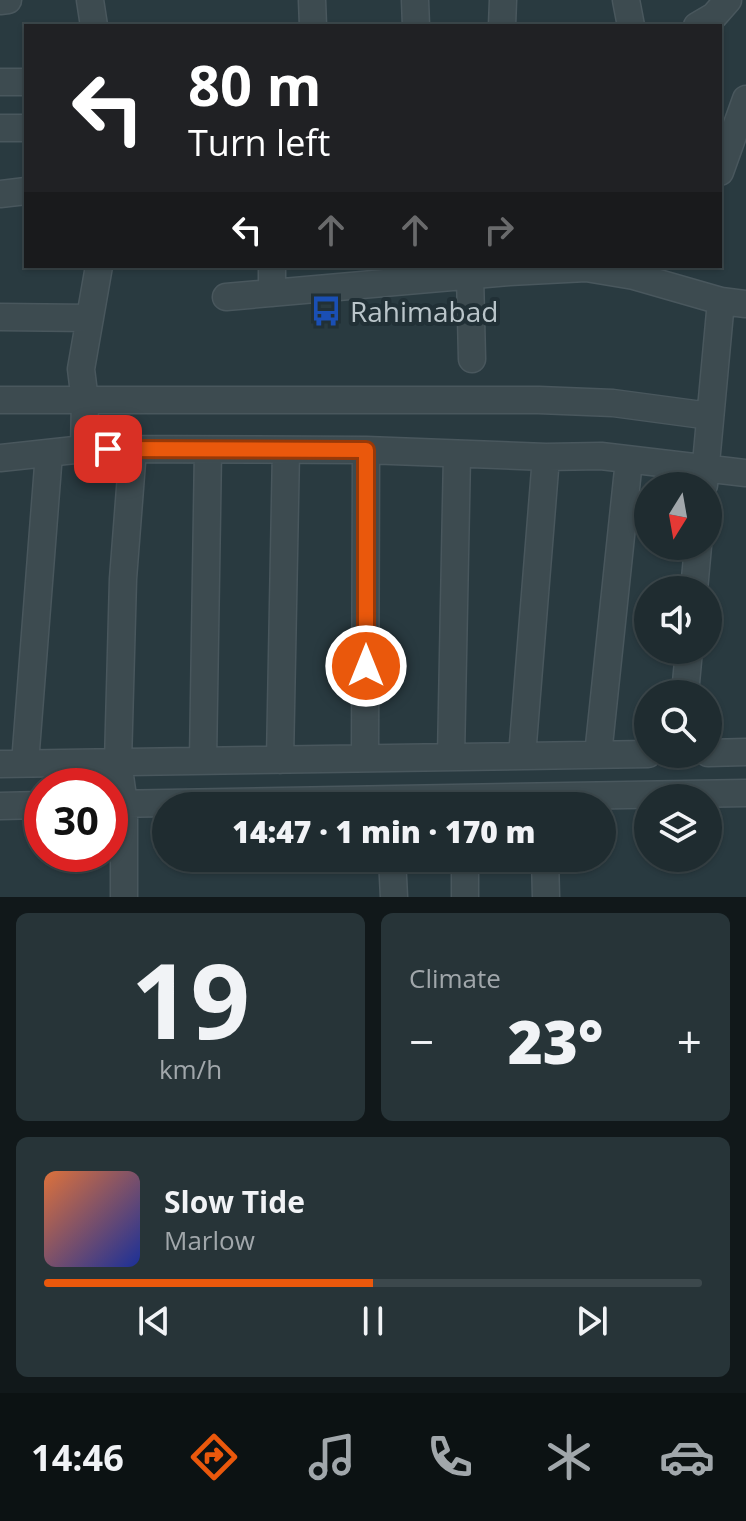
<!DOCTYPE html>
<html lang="en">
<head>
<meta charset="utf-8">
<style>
	body { margin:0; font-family:"Open Sans",sans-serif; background:#273438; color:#f1f3f6; height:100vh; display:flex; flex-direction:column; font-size:30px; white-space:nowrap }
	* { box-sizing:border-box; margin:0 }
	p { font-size:26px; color:#a1a7ab }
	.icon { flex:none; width:44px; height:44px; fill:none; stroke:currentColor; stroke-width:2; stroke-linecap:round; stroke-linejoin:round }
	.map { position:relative; height:897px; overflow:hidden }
	.side { display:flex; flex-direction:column; gap:16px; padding:16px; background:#11181a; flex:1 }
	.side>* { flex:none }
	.guide { position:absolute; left:24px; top:24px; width:698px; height:244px; border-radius:0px; box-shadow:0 2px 6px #0004,0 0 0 2px #3c484c; background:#202124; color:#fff; overflow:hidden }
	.needle { width:52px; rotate:191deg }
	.fabs { position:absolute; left:634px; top:472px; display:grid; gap:16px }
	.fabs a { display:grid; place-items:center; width:88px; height:88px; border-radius:50%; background:#1f2c30; box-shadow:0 2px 6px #0004,0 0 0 2px #3c484c; font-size:40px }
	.speed { position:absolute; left:24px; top:768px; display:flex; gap:16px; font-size:40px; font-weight:700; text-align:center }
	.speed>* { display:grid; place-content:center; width:104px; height:104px; border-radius:50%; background:#1f2c30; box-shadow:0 2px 6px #0004,0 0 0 2px #3c484c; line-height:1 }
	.speed .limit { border:12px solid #d22; background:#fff; color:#111 }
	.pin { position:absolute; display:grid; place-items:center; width:68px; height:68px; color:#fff; margin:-34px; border-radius:16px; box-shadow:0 4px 12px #0006 }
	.me { position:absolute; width:88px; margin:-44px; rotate:0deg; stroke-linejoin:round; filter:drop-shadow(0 0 6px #0008) }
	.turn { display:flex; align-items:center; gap:28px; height:168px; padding:0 32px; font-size:36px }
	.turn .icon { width:104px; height:104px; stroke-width:2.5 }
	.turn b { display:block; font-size:56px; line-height:68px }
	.lanes { display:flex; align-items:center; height:76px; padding:0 32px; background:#0003; justify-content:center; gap:40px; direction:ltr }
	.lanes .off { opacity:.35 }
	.big { font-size:60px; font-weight:800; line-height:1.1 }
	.side .tile { flex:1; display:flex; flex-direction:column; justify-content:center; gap:12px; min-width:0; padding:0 28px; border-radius:12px; background:#273438 }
	.side .dial { align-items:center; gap:0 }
	.dial b { font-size:104px; line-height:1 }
	.song { display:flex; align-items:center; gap:24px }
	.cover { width:96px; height:96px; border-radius:12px; background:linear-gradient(135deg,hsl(20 70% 55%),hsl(230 70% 35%)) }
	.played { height:8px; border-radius:4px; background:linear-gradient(90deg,#ea580c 50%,#3c484c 50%) }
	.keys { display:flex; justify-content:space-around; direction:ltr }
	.heat { display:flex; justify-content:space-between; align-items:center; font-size:44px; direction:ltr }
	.side .tiles { flex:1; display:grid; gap:16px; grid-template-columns:1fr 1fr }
	.tile:last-child { grid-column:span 2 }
	.trip { position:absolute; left:152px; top:792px; width:464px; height:80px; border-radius:40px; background:#1f2c30; box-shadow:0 2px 6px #0004,0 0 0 2px #3c484c; font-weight:800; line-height:80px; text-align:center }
	.tab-bar { display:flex; height:128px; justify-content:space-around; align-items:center; background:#0c1213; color:#a1a7ab }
	.tab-bar .icon { width:56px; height:56px }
	.tab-bar .on { color:#ea580c }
	.tab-bar b { font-size:36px; color:#f1f3f6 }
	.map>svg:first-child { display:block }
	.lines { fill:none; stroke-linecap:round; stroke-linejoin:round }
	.minor-casing { stroke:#49575d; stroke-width:29 }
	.minor { stroke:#3d4b50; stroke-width:26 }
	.route-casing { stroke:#983908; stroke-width:20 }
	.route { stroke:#ea580c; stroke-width:14 }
	.labels { text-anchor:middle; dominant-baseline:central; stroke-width:8; stroke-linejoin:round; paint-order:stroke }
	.poi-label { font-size:28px; fill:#bac5ca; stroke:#213036; text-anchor:start }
</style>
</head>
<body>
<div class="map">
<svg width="746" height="897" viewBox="0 0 746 897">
	<rect width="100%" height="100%" fill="#293a40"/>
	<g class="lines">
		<g class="minor-casing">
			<path id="minor" d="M 90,0 L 94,26
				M 312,0 L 313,26
				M 415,0 L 416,26
				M 626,0 L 631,26
				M 0,1 L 8,0
				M 502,26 L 503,0
				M 697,26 L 714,16 L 728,0
				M 0,82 L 26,82
				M 0,128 L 26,128
				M 720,172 L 746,99
				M 0,194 L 26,191
				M 272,266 L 272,293
				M 470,275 L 472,359
				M 226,297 L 509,272 L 586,268 L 634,276 L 721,301 L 746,304
				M 0,317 L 90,318
				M 0,400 L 539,400 L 613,403 L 710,416
				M 84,449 L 85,401 L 81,369 L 99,266
				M 0,458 L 84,449 L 366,450 L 546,457 L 601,456 L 746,473
				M 704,485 L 721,301
				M 694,590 L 698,546
				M 685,694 L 689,650
				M 708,753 L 746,752
				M 598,755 L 629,460
				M 522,756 L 546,457
				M 451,757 L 457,454
				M 365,758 L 366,450
				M 280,760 L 286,450
				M 203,761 L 208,450
				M 25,763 L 49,453
				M 0,764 L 648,754
				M 110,804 L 746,793
				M 0,806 L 42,805
				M 392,858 L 394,897
				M 465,858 L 465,897
				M 545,858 L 546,897
				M 124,897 L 124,804 L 118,762 L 123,579 L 133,449"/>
		</g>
		<use href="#minor" class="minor"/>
	</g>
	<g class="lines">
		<g class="route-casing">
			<path id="route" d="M 108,449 L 366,450 L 366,666"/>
		</g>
		<use href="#route" class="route"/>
	</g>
	<defs>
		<g id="bus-bare" transform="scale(2.4)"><path d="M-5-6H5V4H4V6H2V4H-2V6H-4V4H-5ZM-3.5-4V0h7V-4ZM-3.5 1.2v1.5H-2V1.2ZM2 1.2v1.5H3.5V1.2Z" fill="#1a4fb4" stroke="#213036" stroke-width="2.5" paint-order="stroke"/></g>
	</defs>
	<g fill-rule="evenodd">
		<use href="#bus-bare" x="326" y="311"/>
	</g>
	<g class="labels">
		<g class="poi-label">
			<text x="350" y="311">Rahimabad</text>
		</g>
	</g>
</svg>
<div class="fabs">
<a><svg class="needle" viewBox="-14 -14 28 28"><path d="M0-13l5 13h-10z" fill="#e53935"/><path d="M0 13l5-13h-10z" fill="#a1a7ab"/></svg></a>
<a><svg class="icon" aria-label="sound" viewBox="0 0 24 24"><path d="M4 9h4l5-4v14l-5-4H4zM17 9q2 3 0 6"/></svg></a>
<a><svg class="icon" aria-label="search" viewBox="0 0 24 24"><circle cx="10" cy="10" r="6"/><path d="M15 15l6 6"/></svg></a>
<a><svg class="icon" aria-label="layers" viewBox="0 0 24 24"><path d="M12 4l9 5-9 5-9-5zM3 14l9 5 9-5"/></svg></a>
</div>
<div class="speed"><div class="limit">30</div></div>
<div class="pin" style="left:108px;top:449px;background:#d93025"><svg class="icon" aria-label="arrive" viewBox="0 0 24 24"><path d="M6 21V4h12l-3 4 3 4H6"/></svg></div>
<svg class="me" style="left:366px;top:666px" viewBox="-20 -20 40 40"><circle r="17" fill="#ea580c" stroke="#fff" stroke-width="3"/><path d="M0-11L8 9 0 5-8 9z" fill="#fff"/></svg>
<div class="trip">14:47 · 1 min · 170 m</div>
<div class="guide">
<div class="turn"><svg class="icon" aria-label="left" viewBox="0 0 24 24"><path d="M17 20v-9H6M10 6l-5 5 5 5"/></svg><div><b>80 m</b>Turn left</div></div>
<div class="lanes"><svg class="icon" aria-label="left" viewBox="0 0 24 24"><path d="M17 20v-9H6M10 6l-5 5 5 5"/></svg><svg class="icon off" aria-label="ahead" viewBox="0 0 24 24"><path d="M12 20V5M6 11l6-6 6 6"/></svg><svg class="icon off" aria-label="ahead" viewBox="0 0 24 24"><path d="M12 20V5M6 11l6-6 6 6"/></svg><svg class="icon off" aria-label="right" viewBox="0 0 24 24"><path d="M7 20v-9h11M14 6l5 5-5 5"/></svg></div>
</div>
</div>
<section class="side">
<div class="tiles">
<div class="tile dial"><b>19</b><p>km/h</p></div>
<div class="tile"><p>Climate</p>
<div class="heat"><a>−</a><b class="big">23°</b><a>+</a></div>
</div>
<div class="tile">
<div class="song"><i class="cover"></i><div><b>Slow Tide</b><p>Marlow</p></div></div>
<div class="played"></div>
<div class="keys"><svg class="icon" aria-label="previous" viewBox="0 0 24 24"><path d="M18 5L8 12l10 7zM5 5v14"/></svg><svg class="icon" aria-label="pause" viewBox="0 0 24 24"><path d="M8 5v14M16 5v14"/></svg><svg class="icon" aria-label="next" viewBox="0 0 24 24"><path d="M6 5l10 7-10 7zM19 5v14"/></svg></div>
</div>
</div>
</section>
<nav class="tab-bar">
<b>14:46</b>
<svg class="icon on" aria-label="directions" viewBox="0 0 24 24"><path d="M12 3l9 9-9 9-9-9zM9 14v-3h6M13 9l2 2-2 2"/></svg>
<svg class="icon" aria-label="music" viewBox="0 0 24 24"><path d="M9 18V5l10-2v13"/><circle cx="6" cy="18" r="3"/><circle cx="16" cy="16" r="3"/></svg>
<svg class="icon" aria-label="phone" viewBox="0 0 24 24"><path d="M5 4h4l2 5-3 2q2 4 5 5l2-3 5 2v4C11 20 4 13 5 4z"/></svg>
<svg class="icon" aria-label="climate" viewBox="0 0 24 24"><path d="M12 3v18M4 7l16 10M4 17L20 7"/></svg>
<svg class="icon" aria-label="car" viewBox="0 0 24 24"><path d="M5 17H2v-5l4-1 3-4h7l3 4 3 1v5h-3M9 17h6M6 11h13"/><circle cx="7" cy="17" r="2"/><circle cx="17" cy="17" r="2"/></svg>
</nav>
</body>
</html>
